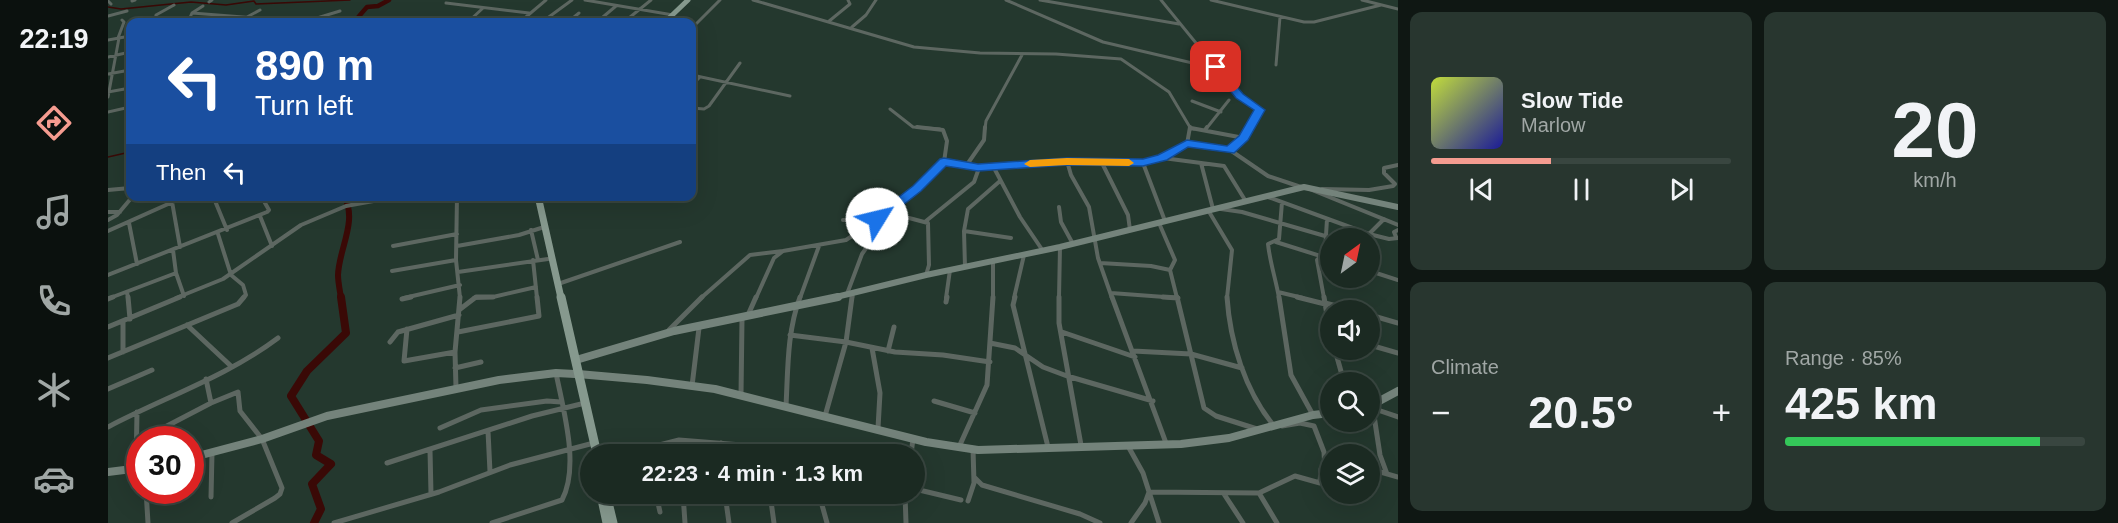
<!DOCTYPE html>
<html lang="en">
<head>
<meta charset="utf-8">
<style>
	body { margin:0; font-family:Helvetica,sans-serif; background:#28362f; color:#f1f3f6; height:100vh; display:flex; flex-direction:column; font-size:22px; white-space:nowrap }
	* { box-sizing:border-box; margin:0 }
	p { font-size:20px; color:#a0a7a5 }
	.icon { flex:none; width:33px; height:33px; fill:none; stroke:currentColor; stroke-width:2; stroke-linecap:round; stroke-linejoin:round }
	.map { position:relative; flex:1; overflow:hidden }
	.details { display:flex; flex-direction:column; gap:12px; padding:12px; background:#0f1713; width:720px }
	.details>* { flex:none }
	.guide { position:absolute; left:18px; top:18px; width:570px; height:183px; border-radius:12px; box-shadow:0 6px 24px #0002,0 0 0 2px #394640; background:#1a4fa0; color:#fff; overflow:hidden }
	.needle { width:39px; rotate:33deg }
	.controls { position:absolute; left:1212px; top:228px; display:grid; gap:12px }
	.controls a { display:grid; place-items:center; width:60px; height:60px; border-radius:50%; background:#1b2a22; box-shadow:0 6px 24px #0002,0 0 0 2px #394640; font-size:30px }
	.speed { position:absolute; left:18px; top:426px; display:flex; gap:12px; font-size:30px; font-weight:700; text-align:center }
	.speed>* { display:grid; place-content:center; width:78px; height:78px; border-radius:50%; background:#1b2a22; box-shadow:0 6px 24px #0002,0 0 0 2px #394640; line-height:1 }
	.speed .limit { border:9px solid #d22; background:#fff; color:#111 }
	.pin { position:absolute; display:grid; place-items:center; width:51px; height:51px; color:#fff; margin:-26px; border-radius:12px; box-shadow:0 3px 9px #0006 }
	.me { position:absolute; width:66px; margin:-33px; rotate:54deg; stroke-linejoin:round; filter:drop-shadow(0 0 4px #0008) }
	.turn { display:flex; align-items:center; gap:21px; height:126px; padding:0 30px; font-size:27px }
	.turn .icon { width:78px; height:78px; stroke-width:2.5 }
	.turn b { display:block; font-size:42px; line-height:51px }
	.then { display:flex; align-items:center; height:57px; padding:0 30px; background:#0003; gap:12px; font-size:22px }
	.big { font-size:45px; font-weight:600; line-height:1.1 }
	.details .widget { flex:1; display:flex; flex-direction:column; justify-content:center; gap:9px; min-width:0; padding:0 21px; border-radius:12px; background:#28362f }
	.details .dial { align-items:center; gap:0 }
	.dial b { font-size:78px; line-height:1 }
	.song { display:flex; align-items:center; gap:18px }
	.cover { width:72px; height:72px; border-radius:9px; background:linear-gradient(135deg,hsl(70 70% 55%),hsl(240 70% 35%)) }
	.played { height:6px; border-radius:3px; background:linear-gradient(90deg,#f59c90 40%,#394640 40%) }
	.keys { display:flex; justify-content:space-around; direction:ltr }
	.heat { display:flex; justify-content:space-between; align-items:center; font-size:33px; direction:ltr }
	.charge { height:9px; border-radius:4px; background:linear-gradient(90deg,#34c759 85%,#394640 0) }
	.details .tiles { flex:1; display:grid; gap:12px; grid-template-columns:repeat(2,1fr) }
	.trip { position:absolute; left:472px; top:444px; width:345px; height:60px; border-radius:30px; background:#1b2a22; box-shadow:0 6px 24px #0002,0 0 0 2px #394640; font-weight:600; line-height:60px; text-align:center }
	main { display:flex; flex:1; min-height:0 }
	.tab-bar { display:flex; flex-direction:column; width:108px; justify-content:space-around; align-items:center; background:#0b110e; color:#a0a7a5 }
	.tab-bar .icon { width:42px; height:42px }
	.tab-bar .on { color:#f59c90 }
	.tab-bar b { font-size:27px; color:#f1f3f6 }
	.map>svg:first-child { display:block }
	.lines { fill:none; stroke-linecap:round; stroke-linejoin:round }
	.stream { stroke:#3a0906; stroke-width:1.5 }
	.river-far2 { stroke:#3a0906; stroke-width:4.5 }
	.river-far1 { stroke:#3a0906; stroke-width:6 }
	.river { stroke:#3a0906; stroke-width:8 }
	.street-far2 { stroke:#5d6761; stroke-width:3 }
	.street-far1 { stroke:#5d6761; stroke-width:4 }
	.street { stroke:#5d6761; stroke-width:5 }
	.secondary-far1 { stroke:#74837b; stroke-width:6 }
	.secondary { stroke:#74837b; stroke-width:8 }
	.primary-far2 { stroke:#86998e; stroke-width:5 }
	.primary-far1 { stroke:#86998e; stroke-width:7 }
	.primary { stroke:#86998e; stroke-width:9 }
	.route { fill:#1a73e8; stroke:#114b97; stroke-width:1.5 }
	.slow { fill:#f59e0b }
</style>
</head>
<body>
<main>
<nav class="tab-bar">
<b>22:19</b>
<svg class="icon on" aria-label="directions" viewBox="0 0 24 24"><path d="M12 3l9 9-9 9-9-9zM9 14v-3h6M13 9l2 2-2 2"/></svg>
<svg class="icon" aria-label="music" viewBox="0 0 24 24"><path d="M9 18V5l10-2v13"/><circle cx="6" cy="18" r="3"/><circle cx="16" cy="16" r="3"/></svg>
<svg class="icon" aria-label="phone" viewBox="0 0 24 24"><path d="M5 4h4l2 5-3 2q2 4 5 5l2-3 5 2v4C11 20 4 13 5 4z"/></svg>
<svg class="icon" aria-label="climate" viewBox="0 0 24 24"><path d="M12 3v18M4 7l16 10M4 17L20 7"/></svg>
<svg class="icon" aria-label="car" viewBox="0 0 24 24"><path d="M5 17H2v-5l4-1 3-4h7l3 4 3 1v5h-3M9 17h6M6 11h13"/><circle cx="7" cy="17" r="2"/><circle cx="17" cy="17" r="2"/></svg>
</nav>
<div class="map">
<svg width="1290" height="523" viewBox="0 0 1290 523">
	<rect width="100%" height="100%" fill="#24382e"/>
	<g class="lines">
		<path class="stream" d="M 0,7 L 13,9 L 83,2 L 118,5 L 146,1 L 148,4 L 242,0
			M 0,157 L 22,152"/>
		<path class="river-far2" d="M 246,22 L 259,7 L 270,6 L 281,0"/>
		<path class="river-far1" d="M 233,298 C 232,291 230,282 230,275 C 231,248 250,221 236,196"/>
		<path class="river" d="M 206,523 L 213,509 L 204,484 L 223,464 L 208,455 L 211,441 L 183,396 L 199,371 L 238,333 L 233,297"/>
		<path class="street-far2" d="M 477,0 L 565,15
			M 645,0 L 806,47 L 872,53 L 948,54 L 1013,59 L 1061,92 L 1083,129
			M 898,0 L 995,42 L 1110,69
			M 932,0 L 1071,24
			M 1053,0 L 1127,91 L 1135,99 L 1151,108 L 1141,129
			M 1103,0 L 1196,22 L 1206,22 L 1273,5
			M 1254,0 L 1290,9
			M 0,1 L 3,4
			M 24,1 L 27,0
			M 101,2 L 104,0
			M 338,3 L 421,13
			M 84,13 L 149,18
			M 0,16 L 19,11
			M 139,17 L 152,10
			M 47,22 L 48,15 L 66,5
			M 80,22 L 84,13 L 95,6
			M 106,22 L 171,22
			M 196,22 L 232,11
			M 360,22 L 375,8
			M 412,22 L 438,0
			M 434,22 L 464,0
			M 460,22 L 471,13
			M 489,22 L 508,6
			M 516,22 L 543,0
			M 720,22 L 742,4 L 740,0
			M 744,27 L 758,15 L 768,0
			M 584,28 L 612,0
			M 10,38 L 16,22 L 14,20
			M 0,40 L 22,36
			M 0,57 L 22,52
			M 1168,65 L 1172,17
			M 0,74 L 22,70
			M 584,75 L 682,96
			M 584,85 L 592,77
			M 0,92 L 22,88
			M 0,97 L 11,38
			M 1084,101 L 1113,112
			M 584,108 L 596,109 L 601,106 L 632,63
			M 782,109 L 805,127 L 832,129
			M 0,112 L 22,107
			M 1083,128 L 1086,129
			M 877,129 L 878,121 L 914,55
			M 1098,129 L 1121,100"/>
		<path class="street-far1" d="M 809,127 L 835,130 L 839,141 L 836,162
			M 1083,128 L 1136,138
			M 1097,130 L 1099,127
			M 1079,144 L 1082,127
			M 1122,150 L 1160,176 L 1193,187
			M 1055,158 L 1116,166 L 1137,200
			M 959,161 L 963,175 L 981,207 L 990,258 L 1004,298
			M 994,163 L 1020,215 L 1022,230
			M 1035,163 L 1057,221
			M 1093,163 L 1105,209
			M 858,166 L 876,140 L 877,127
			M 885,166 L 912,217 L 935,251
			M 1214,189 L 1261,190 L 1285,186 L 1287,184 L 1276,173 L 1276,168 L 1290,165
			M 0,190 L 22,188
			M 1204,190 L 1290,225
			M 63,196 L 72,247
			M 105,196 L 119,230
			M 349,196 L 348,260 L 352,298
			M 1160,197 L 1261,234 L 1281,239 L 1290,238
			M 951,207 L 953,222 L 965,244
			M 1113,209 L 1134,212 L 1217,236
			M 1100,210 L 1124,250 L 1119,298
			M 0,212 L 12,212
			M 782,213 L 820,223 L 821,265 L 818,275
			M 152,216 L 164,246
			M 0,220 L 9,215 L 25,196
			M 735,220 L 769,219
			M 818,221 L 866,182 L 871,168
			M 21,223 L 29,264
			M 1051,223 L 1067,260 L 1062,270 L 1069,298
			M 423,230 L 430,260
			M 0,231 L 78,196
			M 856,231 L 903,238
			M 110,234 L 123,275 L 135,285 L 138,295 L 135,298
			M 1288,237 L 1286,232 L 1290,230
			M 1168,242 L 1222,259
			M 1263,245 L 1261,234 L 1276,219
			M 285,246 L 349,234
			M 349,246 L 411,235 L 433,228
			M 65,250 L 68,273 L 76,296
			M 425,260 L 429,298
			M 885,262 L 885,298
			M 992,263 L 1043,266 L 1062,270
			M 857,267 L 856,231 L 860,209 L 892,181
			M 284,271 L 348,260
			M 1262,271 L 1290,280
			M 350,272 L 440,259
			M 1264,272 L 1262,246 L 1266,244
			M 0,275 L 159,212 L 161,210 L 153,196
			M 450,284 L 572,242
			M 19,292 L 20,298
			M 1170,292 L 1195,298
			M 1003,293 L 1070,298
			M 739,294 L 754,254 L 783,213
			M 2,298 L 68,273
			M 68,298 L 115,279 L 193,225 L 238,206 L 293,196
			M 296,298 L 352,285
			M 366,298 L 385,297 L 428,287
			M 593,298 L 642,255 L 675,251
			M 648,298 L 666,258 L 675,251 L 738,240 L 786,208 L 836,162 L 871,168 L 959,161 L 1035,163 L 1055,158 L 1079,144 L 1122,150 L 1136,138 L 1141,127
			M 692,298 L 711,246
			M 744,298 L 745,293
			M 838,298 L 842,270
			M 906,298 L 916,255
			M 951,298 L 952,247
			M 1171,298 C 1168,280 1162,263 1160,244 L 1171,239 L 1174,202
			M 1216,298 L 1209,260 L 1217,252 L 1219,219"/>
		<path class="street" d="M 20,297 L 22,319
			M 907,297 L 905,305 L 940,447
			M 951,297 L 951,323 L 973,445
			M 1004,297 L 1058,443
			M 1055,297 L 1070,298
			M 1069,297 L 1096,408 L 1108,416 L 1149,429
			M 1119,297 C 1122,342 1137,391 1166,426
			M 1171,297 L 1183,375 L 1205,415
			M 1189,297 L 1217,304
			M 1216,297 L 1222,333
			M 0,299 L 5,297
			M 294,299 L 303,297
			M 838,302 L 839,297
			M 1217,303 L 1244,310
			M 351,310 L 368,297 L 385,297
			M 640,315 L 648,297
			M 1262,315 L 1290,323
			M 15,321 L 15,352
			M 79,325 L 124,367
			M 0,327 L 72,297
			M 299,329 L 296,361 L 347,352
			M 561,330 L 594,297
			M 350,332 L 431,316 L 429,297
			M 954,332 L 1027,357
			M 682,335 L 738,342 L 787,352 L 835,355 L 882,362
			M 282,342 L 290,332 L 351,315
			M 882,343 L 907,348 L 935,367 L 959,376 L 1045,401
			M 1262,345 L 1290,353
			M 764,348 L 772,393 L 770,428
			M 1227,350 L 1236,382
			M 780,351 L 786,327
			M 1025,351 L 1083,354 L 1134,368
			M 0,358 L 130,304 L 136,297
			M 347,368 L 373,362
			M 98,379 L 103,403
			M 584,386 L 591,328
			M 348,388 L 347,352 L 352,297
			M 0,389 L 44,370
			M 633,395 L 634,319
			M 826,401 L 867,413
			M 678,406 C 680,369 679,332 692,297
			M 1264,408 L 1290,417
			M 1265,409 L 1272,455 L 1279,474
			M 717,416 L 738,342 L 744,297
			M 0,427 C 57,397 118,377 170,338
			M 332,428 L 373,410 L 439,401 L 453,402
			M 380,431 L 382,472
			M 32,440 L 103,403 L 130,392 L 132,411 L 154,439 L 174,488 L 172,494 L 167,498 L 124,523
			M 571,440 L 572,454
			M 613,443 L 614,454
			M 1020,446 L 1035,473 L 1051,523
			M 851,447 L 879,385 L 885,297
			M 322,450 L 323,494
			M 516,454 L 571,440 L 696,450 L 701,454
			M 803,454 L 805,439
			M 279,463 L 424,416 L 473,404
			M 28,469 L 29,412
			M 1262,469 L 1290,477
			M 867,478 L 874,485 L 972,514 L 992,523
			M 807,489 L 853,500
			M 38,490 L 40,523
			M 1151,493 L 1169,523
			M 548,494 L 552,512
			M 575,494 L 577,523
			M 617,494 L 621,523
			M 662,494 L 666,523
			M 711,494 L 719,523
			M 797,494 L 798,523
			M 1116,494 L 1135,523
			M 103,497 L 104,453
			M 860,501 L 866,483 L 865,449
			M 226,523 L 331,492 L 402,465 L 482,444
			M 384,523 L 454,500 C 472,466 455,409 448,373
			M 1023,523 L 1037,503 L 1041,492 L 1151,493 L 1187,476 L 1212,483 L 1213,469 L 1217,469 L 1216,452 L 1206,426 L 1192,423 L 1174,426"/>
		<path class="secondary-far1" d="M 724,298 L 818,275 L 952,247 L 1196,187 L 1290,207"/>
		<path class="secondary" d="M 468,360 L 566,331 L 730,297
			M 470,374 L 539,380 L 607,389 L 818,442 L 870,450 L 1073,444 L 1121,438 L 1205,415 L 1222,413
			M 1262,406 L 1290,391
			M 82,458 L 154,439 L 219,416 L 391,380 L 448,373 L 467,374
			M 0,472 L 32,468"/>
		<path class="primary-far2" d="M 557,22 L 580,0"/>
		<path class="primary-far1" d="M 430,196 L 453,298"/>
		<path class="primary" d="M 453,297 L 489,454
			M 498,494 L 505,523
			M 495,504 L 499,523"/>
	</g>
	<path class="route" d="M 1108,64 L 1111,65 L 1135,94 L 1157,110 L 1140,140 L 1126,153 L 1080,147 L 1059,160 L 1035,166 L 959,165 L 870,171 L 838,166 L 813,191 L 773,222 L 769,224 L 762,219 L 805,186 L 832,159 L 836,158 L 870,164 L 959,158 L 1035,159 L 1050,155 L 1079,140 L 1119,146 L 1131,136 L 1146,110 L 1128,98 L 1103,67 Z"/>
	<path class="slow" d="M 959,158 L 1021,159 L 1026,163 L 1021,166 L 959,165 L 922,167 L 916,164 L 922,160 Z"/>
</svg>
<div class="controls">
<a><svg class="needle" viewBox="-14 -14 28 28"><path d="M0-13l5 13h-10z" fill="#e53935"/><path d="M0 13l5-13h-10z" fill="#a0a7a5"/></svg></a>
<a><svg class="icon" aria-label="sound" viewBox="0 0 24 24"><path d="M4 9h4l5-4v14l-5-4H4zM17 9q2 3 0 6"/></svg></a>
<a><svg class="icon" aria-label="search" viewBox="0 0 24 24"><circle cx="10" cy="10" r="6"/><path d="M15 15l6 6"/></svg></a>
<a><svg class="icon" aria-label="layers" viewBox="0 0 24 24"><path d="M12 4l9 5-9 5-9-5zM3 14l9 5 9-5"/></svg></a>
</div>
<div class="speed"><div class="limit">30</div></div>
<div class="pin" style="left:1108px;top:67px;background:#d93025"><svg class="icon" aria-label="arrive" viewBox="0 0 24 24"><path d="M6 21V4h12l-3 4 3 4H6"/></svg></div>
<svg class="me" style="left:769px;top:219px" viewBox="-20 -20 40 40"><circle r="19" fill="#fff"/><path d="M0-13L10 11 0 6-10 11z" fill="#1a73e8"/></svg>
<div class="trip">22:23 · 4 min · 1.3 km</div>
<div class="guide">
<div class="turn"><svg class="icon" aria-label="left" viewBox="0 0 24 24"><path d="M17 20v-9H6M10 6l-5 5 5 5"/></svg><div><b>890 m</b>Turn left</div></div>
<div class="then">Then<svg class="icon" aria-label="left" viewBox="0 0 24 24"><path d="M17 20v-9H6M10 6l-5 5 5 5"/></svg></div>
</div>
</div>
<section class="details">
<div class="tiles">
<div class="widget">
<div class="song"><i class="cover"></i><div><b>Slow Tide</b><p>Marlow</p></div></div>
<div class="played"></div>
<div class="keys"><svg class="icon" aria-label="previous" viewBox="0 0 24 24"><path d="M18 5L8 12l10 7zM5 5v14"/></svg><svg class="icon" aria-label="pause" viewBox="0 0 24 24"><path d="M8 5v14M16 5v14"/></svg><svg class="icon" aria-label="next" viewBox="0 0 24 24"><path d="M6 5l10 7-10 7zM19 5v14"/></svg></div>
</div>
<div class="widget dial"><b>20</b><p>km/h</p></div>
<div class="widget"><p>Climate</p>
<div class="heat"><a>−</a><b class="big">20.5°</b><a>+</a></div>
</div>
<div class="widget"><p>Range · 85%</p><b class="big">425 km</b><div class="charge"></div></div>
</div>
</section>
</main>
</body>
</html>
